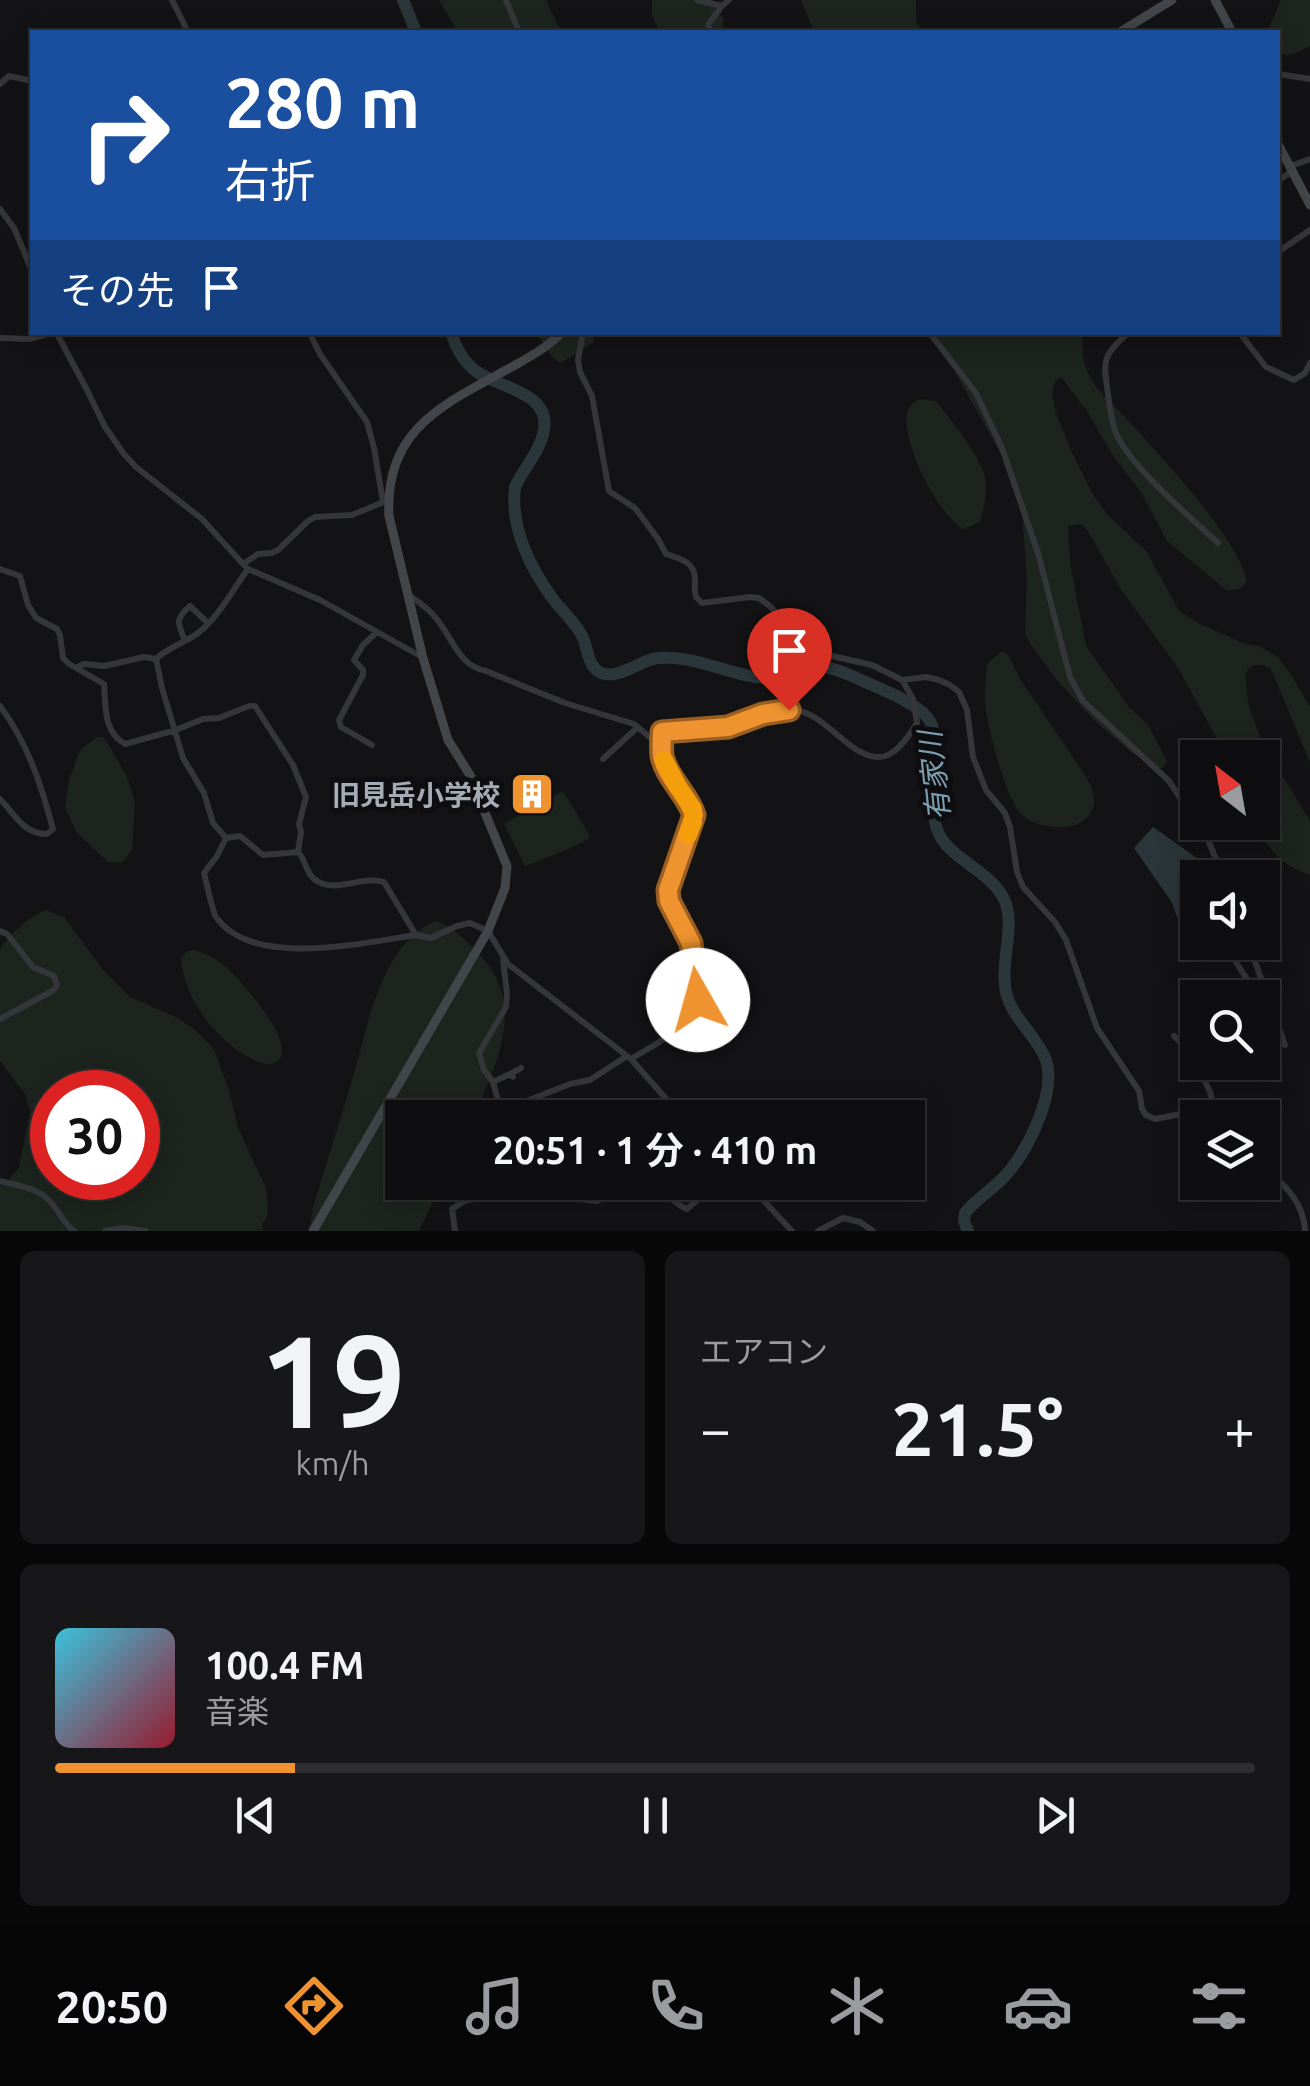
<!DOCTYPE html>
<html lang="ja">
<head>
<meta charset="utf-8">
<style>
	body { margin:0; font-family:Ubuntu,"Noto Sans JP",sans-serif; background:#171719; color:#f1f3f6; height:100vh; display:flex; flex-direction:column; font-size:38px; white-space:nowrap }
	* { box-sizing:border-box; margin:0 }
	p { font-size:32px; color:#9b9c9f }
	.icon { flex:none; width:55px; height:55px; fill:none; stroke:currentColor; stroke-width:2; stroke-linecap:round; stroke-linejoin:round }
	.map { position:relative; height:1231px; overflow:hidden }
	.panel { display:flex; flex-direction:column; gap:20px; padding:20px; background:#080809; flex:1 }
	.panel>* { flex:none }
	.banner { position:absolute; left:30px; top:30px; width:1250px; height:305px; border-radius:0px; box-shadow:0 5px 25px #0003,0 0 0 2px #2e2e30; background:#1a4fa0; color:#fff; overflow:hidden }
	.needle { width:65px; rotate:329deg }
	.controls { position:absolute; left:1180px; top:740px; display:grid; gap:20px }
	.controls a { display:grid; place-items:center; width:100px; height:100px; border-radius:0px; background:#0e0e10; box-shadow:0 5px 25px #0003,0 0 0 2px #2e2e30; font-size:50px }
	.speed { position:absolute; left:30px; top:1070px; display:flex; gap:20px; font-size:50px; font-weight:700; text-align:center }
	.speed>* { display:grid; place-content:center; width:130px; height:130px; border-radius:50%; background:#0e0e10; box-shadow:0 5px 25px #0003,0 0 0 2px #2e2e30; line-height:1 }
	.speed .limit { border:15px solid #d22; background:#fff; color:#111 }
	.pin { position:absolute; display:grid; place-items:center; width:85px; height:85px; color:#fff; margin:-102px -42px; border-radius:50% 50% 50% 0; rotate:-45deg; box-shadow:0 0 10px #0007 }
	.pin .icon { rotate:45deg }
	.me { position:absolute; width:110px; margin:-55px; rotate:353deg; stroke-linejoin:round; filter:drop-shadow(0 0 8px #0008) }
	.turn { display:flex; align-items:center; gap:35px; height:210px; padding:0 30px; font-size:45px }
	.turn .icon { width:130px; height:130px; stroke-width:2.5 }
	.turn b { display:block; font-size:70px; line-height:85px }
	.then { display:flex; align-items:center; height:95px; padding:0 30px; background:#0003; gap:20px; font-size:38px }
	.big { font-size:75px; font-weight:700; line-height:1.1 }
	.panel .tile { flex:1; display:flex; flex-direction:column; justify-content:center; gap:15px; min-width:0; padding:0 35px; border-radius:15px; background:#171719 }
	.panel .dial { align-items:center; gap:0 }
	.dial b { font-size:130px; line-height:1 }
	.song { display:flex; align-items:center; gap:30px }
	.cover { width:120px; height:120px; border-radius:15px; background:linear-gradient(135deg,hsl(190 70% 55%),hsl(350 70% 35%)) }
	.played { height:10px; border-radius:5px; background:linear-gradient(90deg,#ef9330 20%,#2e2e30 20%) }
	.keys { display:flex; justify-content:space-around; direction:ltr }
	.heat { display:flex; justify-content:space-between; align-items:center; font-size:55px; direction:ltr }
	.panel .tiles { flex:1; display:grid; gap:20px; grid-template-columns:1fr 1fr }
	.tile:last-child { grid-column:span 2 }
	.trip { position:absolute; left:385px; top:1100px; width:540px; height:100px; border-radius:0px; background:#0e0e10; box-shadow:0 5px 25px #0003,0 0 0 2px #2e2e30; font-weight:700; line-height:100px; text-align:center }
	.tabs { display:flex; height:160px; justify-content:space-around; align-items:center; background:#060606; color:#9b9c9f }
	.tabs .icon { width:70px; height:70px }
	.tabs .active { color:#ef9330 }
	.tabs b { font-size:45px; color:#f1f3f6 }
	.map>svg:first-child { display:block }
	.green { fill:#1d241d; fill-rule:evenodd }
	.water { fill:#2b363a }
	.lines { fill:none; stroke-linecap:round; stroke-linejoin:round }
	.river { stroke:#2b363a; stroke-width:12 }
	.street { stroke:#34363a; stroke-width:6 }
	.secondary { stroke:#424549; stroke-width:9 }
	.route-casing { stroke:#9b601f; stroke-width:25 }
	.route { stroke:#ef9330; stroke-width:18 }
	.slow { stroke:#f59e0b; stroke-width:18 }
	.labels { text-anchor:middle; dominant-baseline:central; stroke-width:10; stroke-linejoin:round; paint-order:stroke }
	.poi-label { font-size:28px; font-weight:bold; fill:#a5acb5; stroke:#0e0e10; text-anchor:end }
	.water-label { font-size:30px; font-style:italic; fill:#7c9fb0; stroke:#0e0e10 }
</style>
</head>
<body>
<div class="map">
<svg width="1310" height="1231" viewBox="0 0 1310 1231">
	<rect width="100%" height="100%" fill="#131315"/>
	<path class="green" d="M 439,0 L 546,0 L 561,32 L 458,32 Z
		M 652,0 L 713,0 L 723,19 L 723,32 L 660,32 L 652,16 Z
		M 801,0 L 916,0 L 916,20 L 922,32 L 814,32 Z
		M 1281,0 L 1310,0 L 1310,46 C 1298,51 1291,59 1278,52 L 1278,32 L 1267,32 Z
		M 536,333 L 594,333 L 594,341 L 584,349 L 560,363 L 552,357 Z
		M 927,333 L 1083,333 C 1082,345 1082,359 1087,371 C 1095,390 1113,404 1127,419 C 1160,456 1235,534 1247,580 C 1243,589 1235,591 1226,590 L 1167,541 L 1142,494 L 1112,454 L 1087,411 L 1061,377 L 1055,382 L 1052,393 L 1056,413 L 1073,455 L 1092,493 L 1107,514 L 1147,552 L 1179,611 L 1198,623 L 1245,644 L 1259,646 L 1278,657 L 1292,676 L 1310,707 L 1310,762 L 1271,669 L 1263,665 L 1254,665 L 1248,669 L 1245,677 L 1249,707 L 1263,744 L 1310,821 L 1310,875 C 1279,865 1270,848 1253,823 L 1262,822 L 1262,758 L 1227,757 L 1178,668 L 1120,588 L 1088,531 L 1081,524 L 1068,526 L 1070,563 L 1086,646 L 1129,707 L 1148,725 L 1167,761 L 1164,767 L 1158,769 L 1131,752 L 1095,721 L 1056,679 L 1033,648 L 1025,634 L 1027,580 L 1021,496 L 1013,475 L 952,367 Z
		M 919,399 L 936,401 C 950,419 985,461 986,483 C 987,495 983,510 980,522 L 963,529 C 938,515 898,438 908,410 C 911,403 913,403 919,399 Z
		M 1002,651 L 1009,656 L 1020,679 L 1087,778 C 1090,785 1094,793 1094,800 C 1094,835 1038,833 1020,813 C 1004,793 988,729 985,703 C 984,690 986,677 987,664 Z
		M 97,737 L 104,737 L 127,777 L 135,802 L 132,850 L 122,863 L 108,862 L 77,833 L 65,808 L 69,780 L 80,750 Z
		M 563,791 L 590,836 L 589,839 L 566,850 L 525,866 L 504,824 Z
		M 45,910 L 64,917 L 104,971 L 130,997 L 176,1017 L 193,1028 L 214,1049 L 229,1090 L 238,1128 L 265,1186 L 268,1204 L 267,1217 L 262,1224 L 263,1231 L 0,1231 L 0,1185 L 9,1180 L 19,1167 L 30,1111 L 25,1094 L 0,1061 L 0,949 C 12,931 26,920 45,910 ZM 52,1092 L 138,1092 L 138,1178 L 52,1178 Z
		M 436,921 C 452,926 462,937 474,949 C 529,1000 498,1060 474,1117 L 402,1118 L 402,1182 L 442,1183 L 419,1231 L 309,1231 L 313,1208 C 326,1163 341,1119 354,1074 C 368,1025 381,943 436,921 Z
		M 193,950 C 206,952 216,959 226,967 C 240,980 301,1046 276,1062 C 269,1066 261,1063 254,1060 C 217,1042 184,1000 181,958 L 186,952 Z"/>
	<path class="water" d="M 1153,827 L 1215,871 L 1217,877 L 1198,878 L 1197,939 L 1187,942 L 1171,901 L 1134,848 Z"/>
	<g class="lines">
		<path class="river" d="M 403,0 L 416,32
			M 451,332 C 455,345 461,358 471,367 C 491,388 551,389 544,430 C 541,450 523,469 515,487 C 510,527 530,568 553,599 C 562,611 574,621 581,634 C 589,647 586,666 601,673 C 619,680 640,660 658,658 C 695,655 726,674 762,678 C 780,680 796,669 813,667 C 829,665 848,674 863,681 C 881,689 915,702 928,718 C 943,736 927,801 937,829 C 946,858 989,869 1004,899 C 1017,926 998,964 1007,996 C 1014,1020 1037,1036 1046,1060 C 1057,1093 1027,1153 1004,1177 C 992,1190 976,1199 965,1213 L 964,1221 L 968,1231"/>
		<path class="street" d="M 172,0 L 188,32
			M 506,0 L 519,32
			M 697,0 L 722,6
			M 711,32 L 708,25 L 722,6 L 729,0
			M 1278,74 L 1310,79
			M 0,84 L 9,76 L 32,81
			M 1288,167 L 1310,159
			M 1278,181 L 1291,172
			M 0,209 L 14,228 L 32,271
			M 1278,252 L 1310,230
			M 56,332 L 87,390 L 105,427 L 124,454 L 136,467 L 202,519 L 243,564 L 248,569 L 320,600 L 422,657
			M 309,332 L 320,354 L 367,422 L 374,448 L 383,502
			M 583,332 L 578,360 L 580,372 L 592,396 L 609,491 L 635,508 L 658,539 L 666,554 C 680,559 695,561 695,580 C 695,586 694,591 696,597 L 702,603 L 750,597 L 759,598 L 771,607 L 800,639 L 819,653 L 872,665 L 902,680 L 926,677 L 939,680 L 950,685 L 959,692 L 967,710 L 973,757 L 986,790 L 1005,813 L 1010,827 L 1017,872 L 1023,887 L 1055,922 L 1066,940 L 1097,1028 L 1139,1091 L 1142,1109 L 1146,1115 L 1155,1119 L 1181,1114 L 1198,1118
			M 929,332 L 976,393 L 1002,448 L 1038,553 L 1070,677 L 1083,701 L 1169,781 L 1208,840 L 1224,878
			M 1129,332 C 1102,357 1103,359 1108,394 C 1110,407 1111,421 1116,433 C 1128,464 1191,518 1218,543
			M 1239,332 L 1266,367 L 1294,380 L 1305,373 L 1310,363
			M 0,338 L 29,339 L 55,332
			M 243,564 L 258,554 L 272,553 L 278,550 L 308,521 L 315,517 L 352,515 L 386,501
			M 0,569 L 20,576 L 28,605 L 36,618 L 57,629 L 60,635 L 63,658 L 69,664 L 104,684 C 106,708 103,731 125,744 L 176,730 L 203,719 L 219,718 L 249,706 L 255,706 L 293,765 L 306,797 L 299,824 L 301,832 L 298,852
			M 409,595 C 418,602 428,608 435,617 C 452,636 458,666 486,671 L 565,703 L 634,724 L 652,739 L 677,787 L 693,809 L 693,822 L 668,890 L 669,901 L 691,943 L 698,991 L 697,1007 L 686,1022 L 658,1043 L 631,1059
			M 185,641 C 178,623 174,620 190,606 L 208,623
			M 76,668 L 84,664 L 104,666 L 144,657 L 156,659
			M 0,706 C 28,744 41,784 53,829 L 47,834 C 23,834 15,814 0,799
			M 372,745 L 341,727 L 339,720 L 363,675 L 363,670 L 354,660 L 363,645 L 377,632
			M 662,754 L 661,735 L 665,730 C 685,730 708,732 728,727 C 750,722 772,705 796,710 C 826,715 848,755 877,757 C 894,759 909,736 917,723 L 913,699 L 902,680
			M 603,759 L 638,727
			M 226,838 L 217,856 L 204,873 C 206,881 213,913 216,917 C 253,969 362,943 416,935 L 431,938 L 457,926 L 470,923 L 488,931 L 508,964 L 631,1059 L 683,1118
			M 226,838 L 213,823 L 204,793 L 183,758 L 162,688 L 156,659 C 168,647 185,643 198,633 C 217,619 234,588 248,569
			M 226,838 L 240,836 L 263,855 L 298,852 C 306,860 305,871 314,879 C 333,895 362,875 384,882 L 416,935
			M 0,931 L 7,934 L 33,967 L 54,976 L 57,985 L 54,990 L 0,1019
			M 1248,942 L 1285,1045
			M 1227,947 C 1239,966 1246,984 1266,996
			M 1174,1036 L 1192,1053 L 1210,1092 L 1217,1118
			M 510,1074 L 521,1068
			M 493,1082 L 510,1074 L 513,1077
			M 501,1111 L 493,1082 L 484,1070 L 479,1053 L 506,1007 L 507,994 L 503,959
			M 499,1118 L 501,1111 L 570,1084 L 590,1080 L 627,1056
			M 1262,1164 C 1283,1184 1304,1201 1305,1231
			M 0,1181 C 19,1186 41,1188 53,1205 C 61,1215 64,1224 74,1231
			M 502,1182 L 504,1199
			M 610,1182 L 619,1193
			M 746,1182 L 792,1231
			M 105,1231 L 123,1228 L 146,1231
			M 455,1231 L 452,1209 L 464,1201 L 473,1199 L 559,1197 L 597,1201 L 619,1193 L 656,1189 C 669,1192 675,1205 687,1209 L 718,1182
			M 818,1231 L 843,1218 L 860,1222 L 873,1231"/>
		<path class="secondary" d="M 1215,0 L 1232,32
			M 1120,32 L 1172,0
			M 1278,144 L 1310,205
			M 313,1231 L 488,931 L 505,888 L 507,866 L 483,808 L 478,788 L 448,740 L 423,658 L 389,516 C 384,425 450,402 517,364 C 533,355 549,346 562,332"/>
	</g>
	<g class="lines">
		<g class="route-casing">
			<path id="route" d="M 698,1000 L 691,943 L 669,901 L 668,890 L 694,815 C 688,795 666,777 662,756 C 661,750 662,738 662,732 L 728,727 L 763,714 L 789,710"/>
		</g>
		<use href="#route" class="route"/>
		<path class="slow" d="M 664,760 L 678,787 L 693,809 L 693,822 L 688,835"/>
	</g>
	<defs>
		<g id="building-square" transform="scale(2.25)"><rect x="-9" y="-9" width="18" height="18" rx="4" fill="#ef9330" stroke="#0e0e10"/><path d="M-4-6H4V6H1V3H-1V6H-4ZM-2.5-4.3h1.7v1.8h-1.7ZM.8-4.3h1.7v1.8H.8ZM-2.5-1h1.7V.8h-1.7ZM.8-1h1.7V.8H.8Z" fill="#fff"/></g>
	</defs>
	<g fill-rule="evenodd">
		<use href="#building-square" x="532" y="794"/>
	</g>
	<g class="labels">
		<g class="poi-label">
			<text x="500" y="794">旧見岳小学校</text>
		</g>
		<g class="water-label">
			<text transform="translate(934 776) rotate(-96)">有家川</text>
		</g>
	</g>
</svg>
<div class="controls">
<a><svg class="needle" viewBox="-14 -14 28 28"><path d="M0-13l5 13h-10z" fill="#e53935"/><path d="M0 13l5-13h-10z" fill="#9b9c9f"/></svg></a>
<a><svg class="icon" aria-label="sound" viewBox="0 0 24 24"><path d="M4 9h4l5-4v14l-5-4H4zM17 9q2 3 0 6"/></svg></a>
<a><svg class="icon" aria-label="search" viewBox="0 0 24 24"><circle cx="10" cy="10" r="6"/><path d="M15 15l6 6"/></svg></a>
<a><svg class="icon" aria-label="layers" viewBox="0 0 24 24"><path d="M12 4l9 5-9 5-9-5zM3 14l9 5 9-5"/></svg></a>
</div>
<div class="speed"><div class="limit">30</div></div>
<div class="pin" style="left:789px;top:710px;background:#d93025"><svg class="icon" aria-label="arrive" viewBox="0 0 24 24"><path d="M6 21V4h12l-3 4 3 4H6"/></svg></div>
<svg class="me" style="left:698px;top:1000px" viewBox="-20 -20 40 40"><circle r="19" fill="#fff"/><path d="M0-13L10 11 0 6-10 11z" fill="#ef9330"/></svg>
<div class="trip">20:51 · 1 分 · 410 m</div>
<div class="banner">
<div class="turn"><svg class="icon" aria-label="right" viewBox="0 0 24 24"><path d="M7 20v-9h11M14 6l5 5-5 5"/></svg><div><b>280 m</b>右折</div></div>
<div class="then">その先<svg class="icon" aria-label="arrive" viewBox="0 0 24 24"><path d="M6 21V4h12l-3 4 3 4H6"/></svg></div>
</div>
</div>
<section class="panel">
<div class="tiles">
<div class="tile dial"><b>19</b><p>km/h</p></div>
<div class="tile"><p>エアコン</p>
<div class="heat"><a>−</a><b class="big">21.5°</b><a>+</a></div>
</div>
<div class="tile">
<div class="song"><i class="cover"></i><div><b>100.4 FM</b><p>音楽</p></div></div>
<div class="played"></div>
<div class="keys"><svg class="icon" aria-label="previous" viewBox="0 0 24 24"><path d="M18 5L8 12l10 7zM5 5v14"/></svg><svg class="icon" aria-label="pause" viewBox="0 0 24 24"><path d="M8 5v14M16 5v14"/></svg><svg class="icon" aria-label="next" viewBox="0 0 24 24"><path d="M6 5l10 7-10 7zM19 5v14"/></svg></div>
</div>
</div>
</section>
<nav class="tabs">
<b>20:50</b>
<svg class="icon active" aria-label="directions" viewBox="0 0 24 24"><path d="M12 3l9 9-9 9-9-9zM9 14v-3h6M13 9l2 2-2 2"/></svg>
<svg class="icon" aria-label="music" viewBox="0 0 24 24"><path d="M9 18V5l10-2v13"/><circle cx="6" cy="18" r="3"/><circle cx="16" cy="16" r="3"/></svg>
<svg class="icon" aria-label="phone" viewBox="0 0 24 24"><path d="M5 4h4l2 5-3 2q2 4 5 5l2-3 5 2v4C11 20 4 13 5 4z"/></svg>
<svg class="icon" aria-label="climate" viewBox="0 0 24 24"><path d="M12 3v18M4 7l16 10M4 17L20 7"/></svg>
<svg class="icon" aria-label="car" viewBox="0 0 24 24"><path d="M5 17H2v-5l4-1 3-4h7l3 4 3 1v5h-3M9 17h6M6 11h13"/><circle cx="7" cy="17" r="2"/><circle cx="17" cy="17" r="2"/></svg>
<svg class="icon" aria-label="filters" viewBox="0 0 24 24"><path d="M4 7h16M4 17h16"/><circle cx="9" cy="7" r="2"/><circle cx="15" cy="17" r="2"/></svg>
</nav>
</body>
</html>
